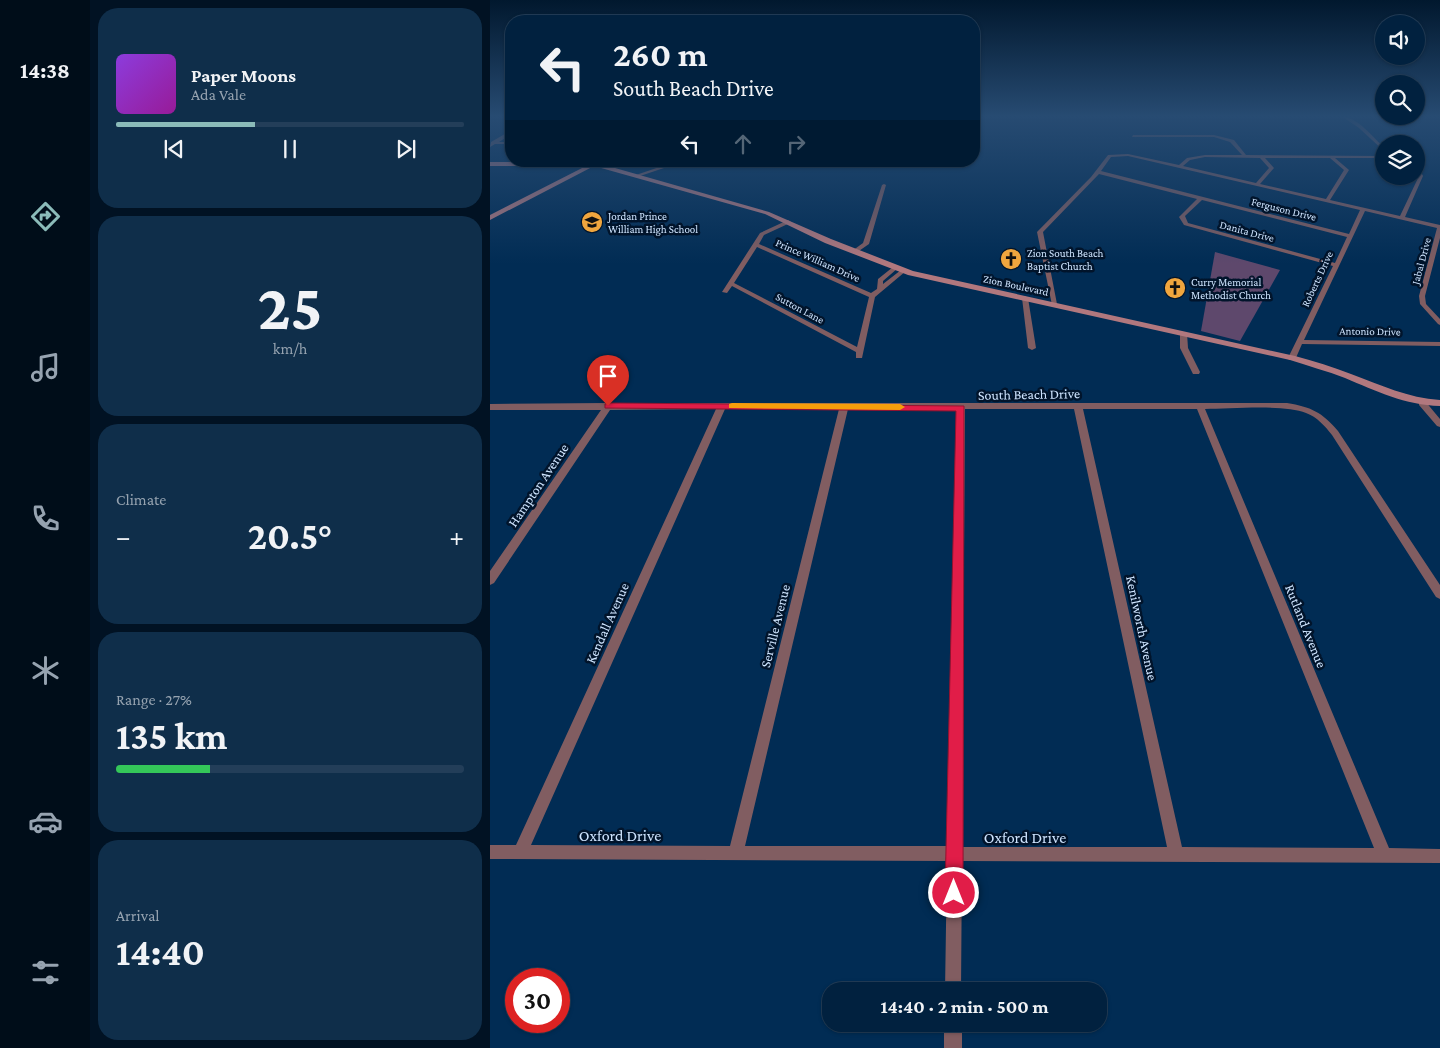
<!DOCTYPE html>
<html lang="en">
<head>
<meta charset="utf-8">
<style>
	body { margin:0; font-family:"Crimson Pro",serif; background:#0f2e4a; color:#f1f3f6; height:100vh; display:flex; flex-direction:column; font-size:19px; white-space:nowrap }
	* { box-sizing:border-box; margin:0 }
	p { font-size:16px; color:#96a3b0 }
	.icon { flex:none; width:28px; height:28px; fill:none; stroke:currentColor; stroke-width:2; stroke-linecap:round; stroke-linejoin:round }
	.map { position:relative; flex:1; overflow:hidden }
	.details { display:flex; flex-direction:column; gap:8px; padding:8px; background:#011223; width:400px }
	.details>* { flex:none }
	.banner { position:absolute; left:15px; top:15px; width:475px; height:152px; border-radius:20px; box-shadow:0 1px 4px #0004,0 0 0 1px #233e59; background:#01213f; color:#f1f3f6; overflow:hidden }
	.buttons { position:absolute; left:885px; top:15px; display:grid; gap:10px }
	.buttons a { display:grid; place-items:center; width:50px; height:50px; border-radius:50%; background:#01213f; box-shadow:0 1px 4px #0004,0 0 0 1px #233e59; font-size:25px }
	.speed { position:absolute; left:15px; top:968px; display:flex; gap:10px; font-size:25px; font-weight:700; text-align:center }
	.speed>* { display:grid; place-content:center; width:65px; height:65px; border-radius:50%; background:#01213f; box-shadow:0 1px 4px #0004,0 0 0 1px #233e59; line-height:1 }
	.speed .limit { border:8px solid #d22; background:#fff; color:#111 }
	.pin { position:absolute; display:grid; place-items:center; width:42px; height:42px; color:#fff; margin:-51px -21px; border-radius:50% 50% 50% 0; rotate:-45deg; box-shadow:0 0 5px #0007 }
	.pin .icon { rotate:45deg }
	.me { position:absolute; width:55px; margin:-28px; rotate:0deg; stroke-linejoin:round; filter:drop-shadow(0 0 4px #0008) }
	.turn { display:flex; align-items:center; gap:18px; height:105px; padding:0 25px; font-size:22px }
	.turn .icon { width:65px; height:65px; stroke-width:2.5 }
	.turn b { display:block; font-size:35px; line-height:42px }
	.lanes { display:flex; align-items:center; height:48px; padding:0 25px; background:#0003; justify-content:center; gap:25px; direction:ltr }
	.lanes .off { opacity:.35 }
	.big { font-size:38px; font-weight:700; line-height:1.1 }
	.details .tile { flex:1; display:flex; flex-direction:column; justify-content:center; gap:8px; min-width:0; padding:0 18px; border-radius:20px; background:#0f2e4a }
	.details .dial { align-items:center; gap:0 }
	.dial b { font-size:65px; line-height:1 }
	.song { display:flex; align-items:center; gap:15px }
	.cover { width:60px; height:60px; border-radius:8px; background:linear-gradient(135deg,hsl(270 70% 55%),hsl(300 70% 35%)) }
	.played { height:5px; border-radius:2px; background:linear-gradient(90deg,#8bbbb9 40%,#233e59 40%) }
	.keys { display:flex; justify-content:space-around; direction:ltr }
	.heat { display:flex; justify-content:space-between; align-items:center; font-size:28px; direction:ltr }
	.charge { height:8px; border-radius:4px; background:linear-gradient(90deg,#34c759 27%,#233e59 0) }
	.trip { position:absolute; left:332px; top:982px; width:285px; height:50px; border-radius:20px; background:#01213f; box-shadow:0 1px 4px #0004,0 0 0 1px #233e59; font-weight:700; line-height:50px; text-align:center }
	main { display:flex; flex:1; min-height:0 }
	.menu { display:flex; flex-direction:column; width:90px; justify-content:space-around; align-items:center; background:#000d19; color:#96a3b0 }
	.menu .icon { width:35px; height:35px }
	.menu .selected { color:#8bbbb9 }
	.menu b { font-size:22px; color:#f1f3f6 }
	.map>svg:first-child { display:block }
	.green { fill:#5e486c }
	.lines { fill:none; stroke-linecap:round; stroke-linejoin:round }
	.street { fill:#815d61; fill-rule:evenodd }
	.secondary { fill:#b1787e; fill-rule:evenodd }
	.route { fill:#e11d48; stroke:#92132f }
	.slow { fill:#f59e0b }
	.labels { text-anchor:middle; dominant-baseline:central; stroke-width:5; stroke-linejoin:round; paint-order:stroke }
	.far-street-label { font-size:11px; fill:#cfe5ff; stroke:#01142b }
	.far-poi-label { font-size:11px; fill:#cfe5ff; stroke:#01142b; text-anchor:start }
	.street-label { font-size:14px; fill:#cfe5ff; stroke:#01142b }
	.near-street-label { font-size:16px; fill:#cfe5ff; stroke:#01142b }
</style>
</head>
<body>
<main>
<nav class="menu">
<b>14:38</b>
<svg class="icon selected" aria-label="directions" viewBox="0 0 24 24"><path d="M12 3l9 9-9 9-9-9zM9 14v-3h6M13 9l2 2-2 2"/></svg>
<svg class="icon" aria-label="music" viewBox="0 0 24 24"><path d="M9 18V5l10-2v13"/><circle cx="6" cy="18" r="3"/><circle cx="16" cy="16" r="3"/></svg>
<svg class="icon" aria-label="phone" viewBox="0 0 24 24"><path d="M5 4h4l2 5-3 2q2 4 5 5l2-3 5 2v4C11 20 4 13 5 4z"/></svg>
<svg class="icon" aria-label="climate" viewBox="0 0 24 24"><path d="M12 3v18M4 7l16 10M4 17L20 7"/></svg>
<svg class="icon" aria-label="car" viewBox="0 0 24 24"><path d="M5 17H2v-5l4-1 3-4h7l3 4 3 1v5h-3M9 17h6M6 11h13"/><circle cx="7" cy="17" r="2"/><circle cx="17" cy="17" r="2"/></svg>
<svg class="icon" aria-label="filters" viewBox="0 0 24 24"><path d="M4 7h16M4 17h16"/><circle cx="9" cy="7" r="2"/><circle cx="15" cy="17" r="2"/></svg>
</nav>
<section class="details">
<div class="tile">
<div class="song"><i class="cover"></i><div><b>Paper Moons</b><p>Ada Vale</p></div></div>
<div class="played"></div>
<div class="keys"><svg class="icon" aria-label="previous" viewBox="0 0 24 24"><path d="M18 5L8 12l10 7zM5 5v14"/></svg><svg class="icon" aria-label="pause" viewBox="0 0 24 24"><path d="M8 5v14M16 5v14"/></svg><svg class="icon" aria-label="next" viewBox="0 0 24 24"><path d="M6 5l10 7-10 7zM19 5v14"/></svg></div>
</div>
<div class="tile dial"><b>25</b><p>km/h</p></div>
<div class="tile"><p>Climate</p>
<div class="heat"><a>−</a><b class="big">20.5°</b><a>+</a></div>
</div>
<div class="tile"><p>Range · 27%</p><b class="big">135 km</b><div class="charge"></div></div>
<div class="tile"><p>Arrival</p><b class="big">14:40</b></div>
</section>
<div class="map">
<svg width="950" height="1048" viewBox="0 0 950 1048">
	<rect width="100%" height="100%" fill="#012c54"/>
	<path class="green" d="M 725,252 L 790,270 L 750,341 L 711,331 Z"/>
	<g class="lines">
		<path class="street" d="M 853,117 C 868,117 883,138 894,147 L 894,151 L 869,128 Z
			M 20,131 L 21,131 L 21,134 L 9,142 L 21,142 L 21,144 L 5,144 L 0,147 L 1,142 Z
			M 643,135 L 724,135 L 744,140 L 756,155 L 894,156 L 894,158 L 845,158 L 859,170 L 840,200 L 910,216 L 929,176 L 926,172 L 926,166 L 928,166 L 933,176 L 915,217 L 950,225 L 950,238 L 935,296 L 936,304 L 950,319 L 950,325 L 948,324 L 930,304 L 929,296 L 947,228 L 875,211 L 814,340 L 950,342 L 950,346 L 812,344 L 805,360 L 799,360 L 798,358 L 843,266 L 694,225 L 689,217 L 707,199 L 609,174 L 553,232 L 567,304 L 562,305 L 547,232 L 601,177 L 618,155 L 638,154 L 689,165 L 697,158 L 715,155 L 752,155 L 740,142 L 724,137 L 642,137 ZM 638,156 L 870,210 L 859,234 L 611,171 L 621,157 ZM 715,157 L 770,158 L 779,168 L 766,183 L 693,166 L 700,160 ZM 775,158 L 840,158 L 854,170 L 836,199 L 770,184 L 784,168 ZM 712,200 L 857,237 L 845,263 L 698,223 L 695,216 Z
			M 187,161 L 195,161 L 147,177 L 143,176 Z
			M 212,161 L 226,164 L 430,164 L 434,161 L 439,161 L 431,166 L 226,166 Z
			M 394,184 L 396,185 L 379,244 L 366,253 L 362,253 L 362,251 L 373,243 L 392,185 Z
			M 298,220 L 301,222 L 300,223 L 274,235 L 269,244 L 381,293 L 387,289 L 388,279 L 403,267 L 408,268 L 393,281 L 393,284 L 411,270 L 416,271 L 385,297 L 372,358 L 366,358 L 366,352 L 242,286 L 237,293 L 232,292 L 270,233 ZM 267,247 L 379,297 L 367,347 L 244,283 Z
			M 535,296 L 538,298 L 546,348 L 542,350 L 538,348 L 532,298 Z
			M 690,331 L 697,333 L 698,348 L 710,372 L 709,374 L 703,374 L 690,348 Z
			M 932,400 L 935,401 L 950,419 L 950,427 L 947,426 L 929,405 L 929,401 Z
			M 118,403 L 797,403 C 821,407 832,412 848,431 L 950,585 L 950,599 L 946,597 L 842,435 C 835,426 827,417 816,413 C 794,404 740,409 715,409 L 899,848 L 950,849 L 950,863 L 472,861 L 471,991 L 455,991 L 457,861 L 0,859 L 0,845 L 26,845 L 226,409 L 120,410 L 4,583 L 0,585 L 0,571 L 111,410 L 0,410 L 0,404 ZM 235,409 L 349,409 L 240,846 L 41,845 ZM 358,409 L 467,409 L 458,846 L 255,846 ZM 475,409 L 584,409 L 677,847 L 472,847 ZM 593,409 L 707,409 L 884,848 L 692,847 Z
			M 454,1024 L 472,1024 L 472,1048 L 454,1048 Z"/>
		<path class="secondary" d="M 0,162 L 104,162 L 279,212 L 341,239 L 423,271 L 805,356 C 824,361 843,367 861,374 C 891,385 918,398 950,400 L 950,406 C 915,405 886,391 855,378 C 837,371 818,366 800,360 L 418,275 L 335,243 L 275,214 L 104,166 L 0,220 L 0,215 L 96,166 L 0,166 Z"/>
	</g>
	<linearGradient id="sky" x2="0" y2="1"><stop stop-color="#01182e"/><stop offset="0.44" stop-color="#274b72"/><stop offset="1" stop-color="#274b72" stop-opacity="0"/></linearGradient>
	<rect width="950" height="264" fill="url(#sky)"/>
	<path class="route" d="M 118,403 L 474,406 L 473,893 L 470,900 L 464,902 L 458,900 L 455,893 L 466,411 L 115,408 L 115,404 Z"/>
	<path class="slow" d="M 242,403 L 410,404 L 415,407 L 410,410 L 239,408 L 239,404 Z"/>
	<defs>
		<g id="school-disc" transform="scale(1.125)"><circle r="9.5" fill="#f0a63e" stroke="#01142b"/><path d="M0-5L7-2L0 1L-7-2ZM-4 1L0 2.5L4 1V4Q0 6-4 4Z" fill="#111"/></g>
		<g id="church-disc" transform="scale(1.125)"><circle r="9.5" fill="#f0a63e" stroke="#01142b"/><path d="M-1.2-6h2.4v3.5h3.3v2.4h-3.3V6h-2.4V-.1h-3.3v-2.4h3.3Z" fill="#111"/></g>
	</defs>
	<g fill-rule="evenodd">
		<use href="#school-disc" x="102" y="222"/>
		<use href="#church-disc" x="521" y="259"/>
		<use href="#church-disc" x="685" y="288"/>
	</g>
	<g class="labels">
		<g class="far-street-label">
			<text transform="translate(794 209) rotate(14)">Ferguson Drive</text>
			<text transform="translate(757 231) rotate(15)">Danita Drive</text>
			<text transform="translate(328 260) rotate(24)">Prince William Drive</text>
			<text transform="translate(931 261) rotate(-75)">Jabal Drive</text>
			<text transform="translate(827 279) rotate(-65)">Roberts Drive</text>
			<text transform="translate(526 285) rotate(12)">Zion Boulevard</text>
			<text transform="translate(310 308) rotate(28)">Sutton Lane</text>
			<text transform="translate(880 331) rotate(1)">Antonio Drive</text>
		</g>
		<g class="far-poi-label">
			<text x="118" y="216">Jordan Prince<tspan x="118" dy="13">William High School</tspan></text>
			<text x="537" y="253">Zion South Beach<tspan x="537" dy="13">Baptist Church</tspan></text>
			<text x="701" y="282">Curry Memorial<tspan x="701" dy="13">Methodist Church</tspan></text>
		</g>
		<g class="street-label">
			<text transform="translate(539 394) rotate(-1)">South Beach Drive</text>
			<text transform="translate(48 485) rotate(-56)">Hampton Avenue</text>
			<text transform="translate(117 623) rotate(-66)">Kendall Avenue</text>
			<text transform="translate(285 626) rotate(-76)">Serville Avenue</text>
			<text transform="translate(816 626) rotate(68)">Rutland Avenue</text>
			<text transform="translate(652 628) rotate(78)">Kenilworth Avenue</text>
		</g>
		<g class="near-street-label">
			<text x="130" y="835">Oxford Drive</text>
			<text x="535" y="837">Oxford Drive</text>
		</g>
	</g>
</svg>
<div class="buttons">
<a><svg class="icon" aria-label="sound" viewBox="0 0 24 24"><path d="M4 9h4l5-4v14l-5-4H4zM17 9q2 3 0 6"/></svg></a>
<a><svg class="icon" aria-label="search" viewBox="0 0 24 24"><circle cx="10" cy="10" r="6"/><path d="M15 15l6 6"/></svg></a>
<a><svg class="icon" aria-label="layers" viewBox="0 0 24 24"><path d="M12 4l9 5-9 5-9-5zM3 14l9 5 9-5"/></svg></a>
</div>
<div class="speed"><div class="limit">30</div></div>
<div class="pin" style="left:118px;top:406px;background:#d93025"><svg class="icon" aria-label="arrive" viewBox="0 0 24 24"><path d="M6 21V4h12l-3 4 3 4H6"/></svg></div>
<svg class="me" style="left:464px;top:893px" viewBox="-20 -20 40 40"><circle r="17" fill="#e11d48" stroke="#fff" stroke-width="3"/><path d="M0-11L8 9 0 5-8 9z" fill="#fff"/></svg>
<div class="trip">14:40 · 2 min · 500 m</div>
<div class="banner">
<div class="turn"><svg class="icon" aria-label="left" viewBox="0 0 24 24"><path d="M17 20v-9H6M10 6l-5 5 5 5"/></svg><div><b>260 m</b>South Beach Drive</div></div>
<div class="lanes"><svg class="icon" aria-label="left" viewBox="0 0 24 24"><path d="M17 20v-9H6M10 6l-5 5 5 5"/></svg><svg class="icon off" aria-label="ahead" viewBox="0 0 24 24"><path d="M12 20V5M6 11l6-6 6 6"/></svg><svg class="icon off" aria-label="right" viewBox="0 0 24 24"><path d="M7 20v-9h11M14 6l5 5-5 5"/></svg></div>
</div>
</div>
</main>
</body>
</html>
